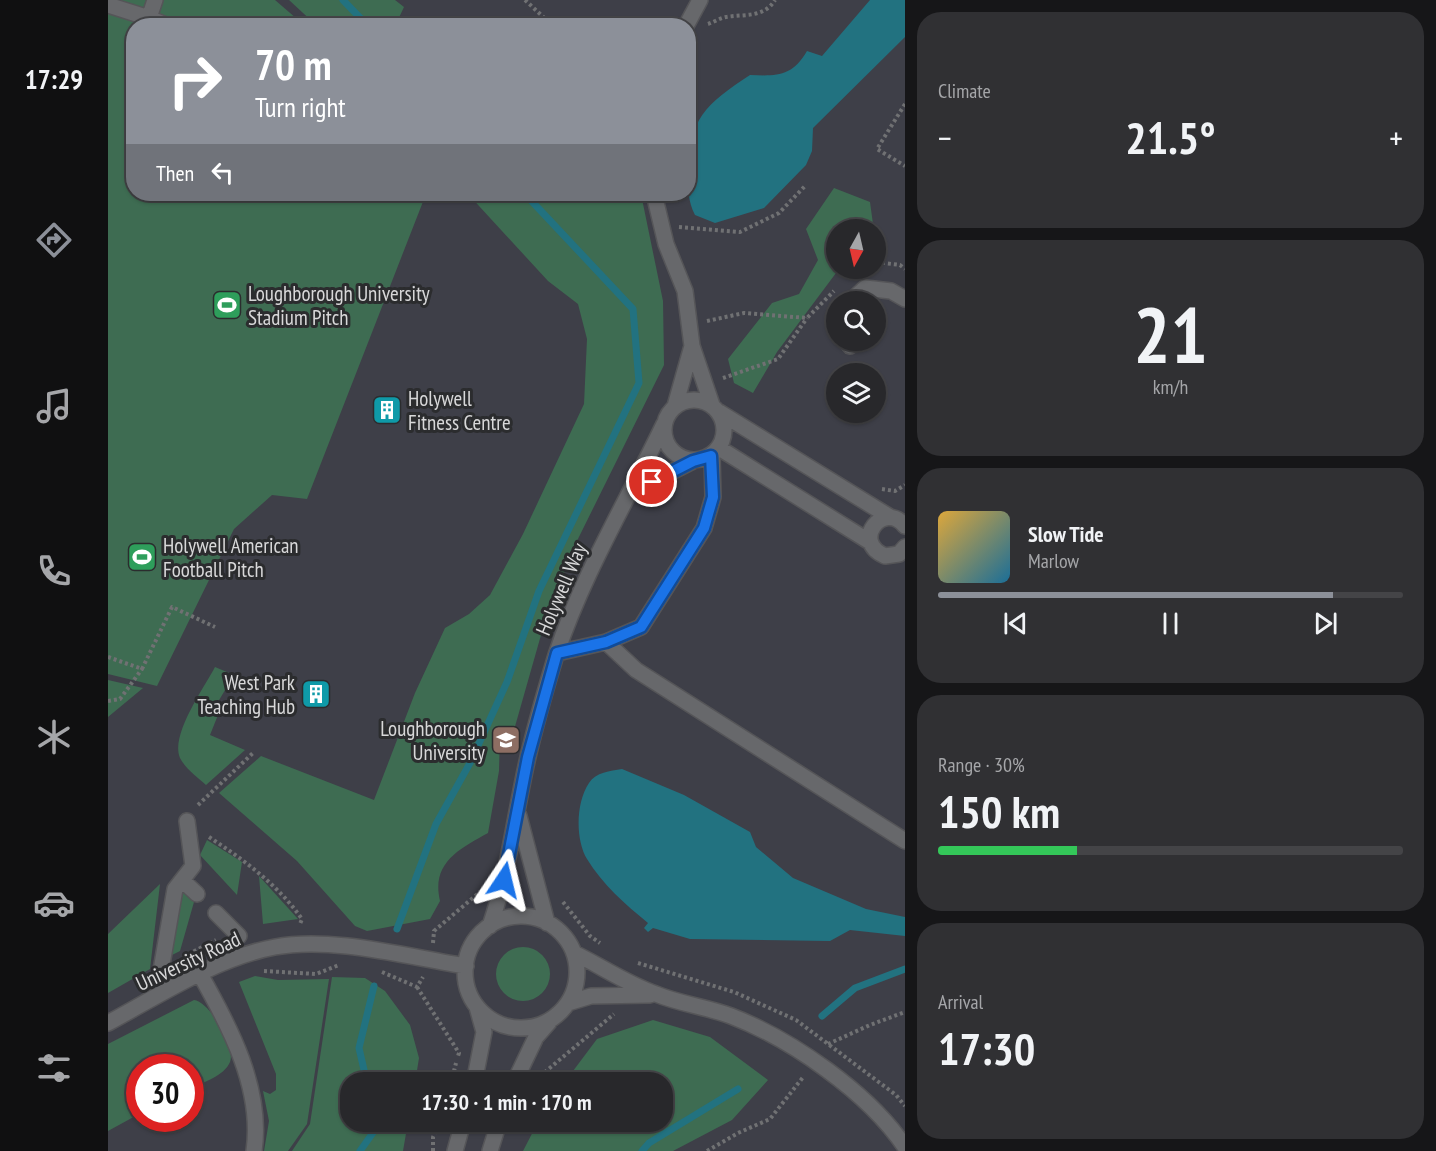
<!DOCTYPE html>
<html lang="en">
<head>
<meta charset="utf-8">
<style>
	body { margin:0; font-family:"PT Sans Narrow",sans-serif; background:#303033; color:#f1f3f6; height:100vh; display:flex; flex-direction:column; font-size:22px; white-space:nowrap }
	* { box-sizing:border-box; margin:0 }
	p { font-size:20px; color:#a5a6a9 }
	.icon { flex:none; width:33px; height:33px; fill:none; stroke:currentColor; stroke-width:2; stroke-linecap:round; stroke-linejoin:round }
	.map { position:relative; flex:1; overflow:hidden }
	.drawer { display:flex; flex-direction:column; gap:12px; padding:12px; background:#161618; width:531px }
	.drawer>* { flex:none }
	.guide { position:absolute; left:18px; top:18px; width:570px; height:183px; border-radius:24px; box-shadow:0 2px 4px #0004,0 0 0 2px #444447; background:#8c9099; color:#fff; overflow:hidden }
	.needle { width:39px; rotate:188deg }
	.tools { position:absolute; left:718px; top:219px; display:grid; gap:12px }
	.tools a { display:grid; place-items:center; width:60px; height:60px; border-radius:50%; background:#28282b; box-shadow:0 2px 4px #0004,0 0 0 2px #444447; font-size:30px }
	.speed { position:absolute; left:18px; top:1054px; display:flex; gap:12px; font-size:30px; font-weight:700; text-align:center }
	.speed>* { display:grid; place-content:center; width:78px; height:78px; border-radius:50%; background:#28282b; box-shadow:0 2px 4px #0004,0 0 0 2px #444447; line-height:1 }
	.speed .limit { border:9px solid #d22; background:#fff; color:#111 }
	.pin { position:absolute; display:grid; place-items:center; width:51px; height:51px; color:#fff; margin:-26px; border:3px solid #fff; border-radius:50%; box-shadow:0 2px 6px #0007 }
	.me { position:absolute; width:66px; margin:-33px; rotate:10deg; stroke-linejoin:round; filter:drop-shadow(0 0 4px #0008) }
	.turn { display:flex; align-items:center; gap:21px; height:126px; padding:0 30px; font-size:27px }
	.turn .icon { width:78px; height:78px; stroke-width:2.5 }
	.turn b { display:block; font-size:42px; line-height:51px }
	.then { display:flex; align-items:center; height:57px; padding:0 30px; background:#0003; gap:12px; font-size:22px }
	.big { font-size:45px; font-weight:600; line-height:1.1 }
	.drawer .widget { flex:1; display:flex; flex-direction:column; justify-content:center; gap:9px; min-width:0; padding:0 21px; border-radius:24px; background:#303033 }
	.drawer .dial { align-items:center; gap:0 }
	.dial b { font-size:78px; line-height:1 }
	.song { display:flex; align-items:center; gap:18px }
	.cover { width:72px; height:72px; border-radius:9px; background:linear-gradient(135deg,hsl(40 70% 55%),hsl(200 70% 35%)) }
	.played { height:6px; border-radius:3px; background:linear-gradient(90deg,#8c9099 85%,#444447 85%) }
	.keys { display:flex; justify-content:space-around; direction:ltr }
	.heat { display:flex; justify-content:space-between; align-items:center; font-size:33px; direction:ltr }
	.charge { height:9px; border-radius:4px; background:linear-gradient(90deg,#34c759 30%,#444447 0) }
	.trip { position:absolute; left:232px; top:1072px; width:333px; height:60px; border-radius:24px; background:#28282b; box-shadow:0 2px 4px #0004,0 0 0 2px #444447; font-weight:600; line-height:60px; text-align:center }
	main { display:flex; flex:1; min-height:0 }
	.tabs { display:flex; flex-direction:column; width:108px; justify-content:space-around; align-items:center; background:#101011; color:#a5a6a9 }
	.tabs .icon { width:42px; height:42px }
	.tabs .selected { color:#8c9099 }
	.tabs b { font-size:27px; color:#f1f3f6 }
	.map>svg:first-child { display:block }
	.built { fill:#3e3f48; fill-rule:evenodd }
	.green { fill:#3e6c52 }
	.water { fill:#227280 }
	.lines { fill:none; stroke-linecap:round; stroke-linejoin:round }
	.stream { stroke:#227280; stroke-width:7 }
	.minor-casing { stroke:#555558; stroke-width:18 }
	.path { stroke:#707173; stroke-width:4; stroke-dasharray:3 3; stroke-linecap:butt }
	.minor { stroke:#67686b; stroke-width:15 }
	.route-casing { stroke:#114b97; stroke-width:15 }
	.route { stroke:#1a73e8; stroke-width:10 }
	.labels { text-anchor:middle; dominant-baseline:central; stroke-width:6; stroke-linejoin:round; paint-order:stroke }
	.poi-label { font-size:21px; fill:#d8d8d9; stroke:#2b2c2e; text-anchor:start }
	.street-label { font-size:21px; fill:#d8d8d9; stroke:#2b2c2e }
</style>
</head>
<body>
<main>
<nav class="tabs">
<b>17:29</b>
<svg class="icon selected" aria-label="directions" viewBox="0 0 24 24"><path d="M12 3l9 9-9 9-9-9zM9 14v-3h6M13 9l2 2-2 2"/></svg>
<svg class="icon" aria-label="music" viewBox="0 0 24 24"><path d="M9 18V5l10-2v13"/><circle cx="6" cy="18" r="3"/><circle cx="16" cy="16" r="3"/></svg>
<svg class="icon" aria-label="phone" viewBox="0 0 24 24"><path d="M5 4h4l2 5-3 2q2 4 5 5l2-3 5 2v4C11 20 4 13 5 4z"/></svg>
<svg class="icon" aria-label="climate" viewBox="0 0 24 24"><path d="M12 3v18M4 7l16 10M4 17L20 7"/></svg>
<svg class="icon" aria-label="car" viewBox="0 0 24 24"><path d="M5 17H2v-5l4-1 3-4h7l3 4 3 1v5h-3M9 17h6M6 11h13"/><circle cx="7" cy="17" r="2"/><circle cx="17" cy="17" r="2"/></svg>
<svg class="icon" aria-label="filters" viewBox="0 0 24 24"><path d="M4 7h16M4 17h16"/><circle cx="9" cy="7" r="2"/><circle cx="15" cy="17" r="2"/></svg>
</nav>
<div class="map">
<svg width="797" height="1151" viewBox="0 0 797 1151">
	<rect width="100%" height="100%" fill="#353639"/>
	<path class="built" d="M 0,0 L 797,0 L 797,1151 L 0,1151 ZM 26,26 L 580,26 L 580,194 L 26,194 ZM 729,230 L 768,230 L 768,268 L 729,268 ZM 729,302 L 768,302 L 768,340 L 729,340 ZM 729,374 L 768,374 L 768,412 L 729,412 ZM 32,1068 L 82,1068 L 82,1119 L 32,1119 ZM 243,1083 L 555,1083 L 555,1122 L 243,1122 Z"/>
	<path class="green" d="M 0,0 L 167,0 L 196,25 L 26,26 L 26,194 L 318,194 L 199,499 L 164,495 L 126,529 L 49,686 L 0,674 Z
		M 181,0 L 287,0 L 296,7 L 288,24 L 291,25 L 208,25 Z
		M 726,188 L 762,202 L 765,224 L 761,229 L 729,230 L 731,269 L 669,352 L 645,393 L 626,383 L 620,359 L 664,303 L 691,294 L 710,260 L 698,229 Z
		M 360,194 L 533,194 L 555,301 L 556,365 L 466,547 L 435,628 L 406,730 L 392,734 L 391,771 L 380,833 C 351,849 323,863 332,901 L 322,919 L 259,931 L 247,926 L 189,861 L 111,793 L 153,756 L 266,800 L 307,693 L 337,628 L 361,614 L 382,595 L 415,534 L 476,404 L 479,339 L 470,304 L 440,281 Z
		M 107,667 L 126,675 L 104,712 L 110,715 L 102,735 L 137,750 L 98,785 C 90,778 77,768 72,758 C 62,735 96,688 107,667 Z
		M 0,680 L 35,688 L 0,717 Z
		M 99,840 L 134,862 L 129,895 L 92,855 Z
		M 151,876 L 190,919 L 155,924 Z
		M 52,884 L 42,969 L 0,993 L 0,934 Z
		M 73,890 L 86,902 L 72,951 L 58,958 Z
		M388 974a27 27 0 1 1 54 0a27 27 0 1 1-54 0Z
		M 147,976 L 170,980 L 221,979 L 199,1124 L 180,1151 L 156,1151 L 161,1121 L 155,1091 L 162,1094 L 168,1090 L 168,1074 L 131,982 Z
		M 224,977 L 257,978 L 277,991 L 302,1025 L 311,1058 L 307,1083 L 243,1083 L 243,1122 L 300,1122 L 295,1151 L 184,1151 L 202,1124 Z
		M 86,1000 C 102,1002 128,1046 122,1062 C 116,1076 96,1082 83,1088 L 82,1068 L 32,1068 L 31,1114 L 0,1131 L 0,1044 Z
		M 545,1020 L 602,1037 L 660,1080 L 624,1120 L 565,1151 L 415,1151 L 430,1122 L 555,1122 L 555,1083 L 456,1083 L 489,1039 Z"/>
	<path class="water" d="M 762,0 L 797,0 L 797,37 L 705,128 L 704,151 L 698,165 L 656,208 L 607,223 L 587,215 C 580,201 580,190 580,174 C 580,119 598,104 642,75 C 668,76 684,77 699,51 L 714,56 Z
		M 514,769 L 576,795 L 642,832 L 648,847 L 685,878 L 758,909 L 797,917 L 797,936 L 742,930 L 722,941 L 582,939 L 545,928 L 540,932 L 536,928 L 540,923 C 517,904 495,885 479,859 C 467,839 468,802 481,783 C 488,772 502,771 514,769 Z"/>
	<g class="lines">
		<path class="stream" d="M 235,0 L 260,26
			M 289,929 L 328,824 L 362,763 L 399,682 L 431,591 L 531,383 L 525,309 L 417,194
			M 714,1016 L 747,988 L 797,969
			M 259,1083 L 251,1048 L 266,986
			M 252,1151 L 269,1127 L 268,1122
			M 534,1151 L 541,1143 L 630,1089"/>
		<g class="minor-casing">
			<path id="minor" d="M 0,5 L 41,18 L 47,0
				M 41,18 L 60,26
				M 578,26 L 592,0
				M 546,194 L 558,244 L 577,291 L 584,346 L 604,405
				M 742,302 L 757,288 L 783,291 L 797,299
				M 738,340 L 742,346
				M556 430a30 30 0 1 1 60 0a30 30 0 1 1-60 0Z
				M 567,406 L 584,346
				M 611,412 L 782,517
				M 611,448 L 762,542
				M 524,492 L 585,461
				M 797,526 C 776,500 742,541 777,556 L 791,554 L 797,547
				M 498,642 L 528,670 L 797,841
				M 449,653 L 498,642 L 533,627 L 596,528 L 605,497 L 604,456
				M 411,816 L 439,923
				M 74,880 L 89,894
				M 108,913 L 131,936
				M357 972a56 56 0 1 1 112 0a56 56 0 1 1-112 0Z
				M 382,926 C 401,871 407,813 420,757 C 428,723 438,688 448,655 C 475,574 519,501 556,424
				M 466,953 C 493,966 519,984 548,994 C 572,1004 599,1007 623,1016 C 683,1039 761,1093 797,1147
				M 53,970 L 67,889 L 85,866 L 79,821
				M 92,974 C 122,1027 155,1089 146,1151
				M 460,1003 L 483,996 L 542,995
				M 0,1023 C 52,995 108,958 167,947 C 224,936 300,957 358,966
				M 366,1083 L 376,1032 L 369,1007
				M 406,1083 L 428,1037 L 442,1021
				M 347,1151 L 355,1122
				M 382,1151 L 391,1122"/>
		</g>
		<path class="path" d="M 417,0 L 445,26
			M 600,24 C 606,22 612,18 618,17 C 636,14 656,18 667,0
			M 580,56 L 587,41
			M 797,104 L 769,149 L 797,166
			M 571,227 L 632,232 L 671,213 L 698,185
			M 768,262 L 792,265 L 797,269
			M 599,321 L 636,313 L 699,318 L 726,291
			M 615,378 L 670,359 L 699,318
			M 774,489 L 787,491 L 797,485
			M 0,657 L 34,669 L 64,607 L 107,627
			M 0,701 L 12,699 L 34,669
			M 90,805 L 145,753
			M 101,837 C 136,860 170,885 194,919 L 192,924
			M 455,902 L 482,936 L 492,943
			M 325,943 L 326,931 L 373,891
			M 75,957 L 108,940
			M 530,963 L 626,992 L 688,1020 L 788,1095 L 797,1106
			M 156,971 L 208,974 L 231,965
			M 274,972 L 309,987 L 315,977
			M 309,987 L 351,1053 L 350,1056
			M 720,1044 L 762,1025 L 797,1012
			M 343,1083 L 348,1063
			M 431,1083 L 437,1072 L 506,1014
			M 410,1133 L 414,1122
			M 325,1151 L 325,1137 L 332,1122
			M 599,1151 L 630,1133 L 662,1119 L 696,1076"/>
		<use href="#minor" class="minor"/>
	</g>
	<g class="lines">
		<g class="route-casing">
			<path id="route" d="M 396,880 L 420,757 L 449,653 L 498,642 L 533,627 L 596,528 L 605,497 L 603,456 L 585,461 L 544,482"/>
		</g>
		<use href="#route" class="route"/>
	</g>
	<defs>
		<g id="stadium-square" transform="scale(1.5)"><rect x="-9" y="-9" width="18" height="18" rx="4" fill="#2e9e5b" stroke="#2b2c2e"/><path d="M0-5a6.5 5 0 1 0 0 10a6.5 5 0 1 0 0-10ZM-3.5-1.8h7v3.6h-7Z" fill="#fff"/></g>
		<g id="building-square" transform="scale(1.5)"><rect x="-9" y="-9" width="18" height="18" rx="4" fill="#0f9aa8" stroke="#2b2c2e"/><path d="M-4-6H4V6H1V3H-1V6H-4ZM-2.5-4.3h1.7v1.8h-1.7ZM.8-4.3h1.7v1.8H.8ZM-2.5-1h1.7V.8h-1.7ZM.8-1h1.7V.8H.8Z" fill="#fff"/></g>
		<g id="university-square" transform="scale(1.5)"><rect x="-9" y="-9" width="18" height="18" rx="4" fill="#8d6e63" stroke="#2b2c2e"/><path d="M0-5L7-2L0 1L-7-2ZM-4 1L0 2.5L4 1V4Q0 6-4 4Z" fill="#fff"/></g>
	</defs>
	<g fill-rule="evenodd">
		<use href="#stadium-square" x="119" y="305"/>
		<use href="#building-square" x="279" y="410"/>
		<use href="#stadium-square" x="34" y="557"/>
		<use href="#building-square" x="208" y="694"/>
		<use href="#university-square" x="398" y="740"/>
	</g>
	<g class="labels">
		<g class="poi-label">
			<text x="140" y="293">Loughborough University<tspan x="140" dy="24">Stadium Pitch</tspan></text>
			<text x="300" y="398">Holywell<tspan x="300" dy="24">Fitness Centre</tspan></text>
			<text x="55" y="545">Holywell American<tspan x="55" dy="24">Football Pitch</tspan></text>
			<text x="187" y="682" text-anchor="end">West Park<tspan x="187" dy="24">Teaching Hub</tspan></text>
			<text x="377" y="728" text-anchor="end">Loughborough<tspan x="377" dy="24">University</tspan></text>
		</g>
		<g class="street-label">
			<text transform="translate(453 589) rotate(-67)">Holywell Way</text>
			<text transform="translate(80 961) rotate(-25)">University Road</text>
		</g>
	</g>
</svg>
<div class="tools">
<a><svg class="needle" viewBox="-14 -14 28 28"><path d="M0-13l5 13h-10z" fill="#e53935"/><path d="M0 13l5-13h-10z" fill="#a5a6a9"/></svg></a>
<a><svg class="icon" aria-label="search" viewBox="0 0 24 24"><circle cx="10" cy="10" r="6"/><path d="M15 15l6 6"/></svg></a>
<a><svg class="icon" aria-label="layers" viewBox="0 0 24 24"><path d="M12 4l9 5-9 5-9-5zM3 14l9 5 9-5"/></svg></a>
</div>
<div class="speed"><div class="limit">30</div></div>
<div class="pin" style="left:544px;top:482px;background:#d93025"><svg class="icon" aria-label="arrive" viewBox="0 0 24 24"><path d="M6 21V4h12l-3 4 3 4H6"/></svg></div>
<svg class="me" style="left:396px;top:880px" viewBox="-20 -20 40 40"><path d="M0-17L14 15 0 8-14 15z" fill="#1a73e8" stroke="#fff" stroke-width="4"/></svg>
<div class="trip">17:30 · 1 min · 170 m</div>
<div class="guide">
<div class="turn"><svg class="icon" aria-label="right" viewBox="0 0 24 24"><path d="M7 20v-9h11M14 6l5 5-5 5"/></svg><div><b>70 m</b>Turn right</div></div>
<div class="then">Then<svg class="icon" aria-label="left" viewBox="0 0 24 24"><path d="M17 20v-9H6M10 6l-5 5 5 5"/></svg></div>
</div>
</div>
<section class="drawer">
<div class="widget"><p>Climate</p>
<div class="heat"><a>−</a><b class="big">21.5°</b><a>+</a></div>
</div>
<div class="widget dial"><b>21</b><p>km/h</p></div>
<div class="widget">
<div class="song"><i class="cover"></i><div><b>Slow Tide</b><p>Marlow</p></div></div>
<div class="played"></div>
<div class="keys"><svg class="icon" aria-label="previous" viewBox="0 0 24 24"><path d="M18 5L8 12l10 7zM5 5v14"/></svg><svg class="icon" aria-label="pause" viewBox="0 0 24 24"><path d="M8 5v14M16 5v14"/></svg><svg class="icon" aria-label="next" viewBox="0 0 24 24"><path d="M6 5l10 7-10 7zM19 5v14"/></svg></div>
</div>
<div class="widget"><p>Range · 30%</p><b class="big">150 km</b><div class="charge"></div></div>
<div class="widget"><p>Arrival</p><b class="big">17:30</b></div>
</section>
</main>
</body>
</html>
